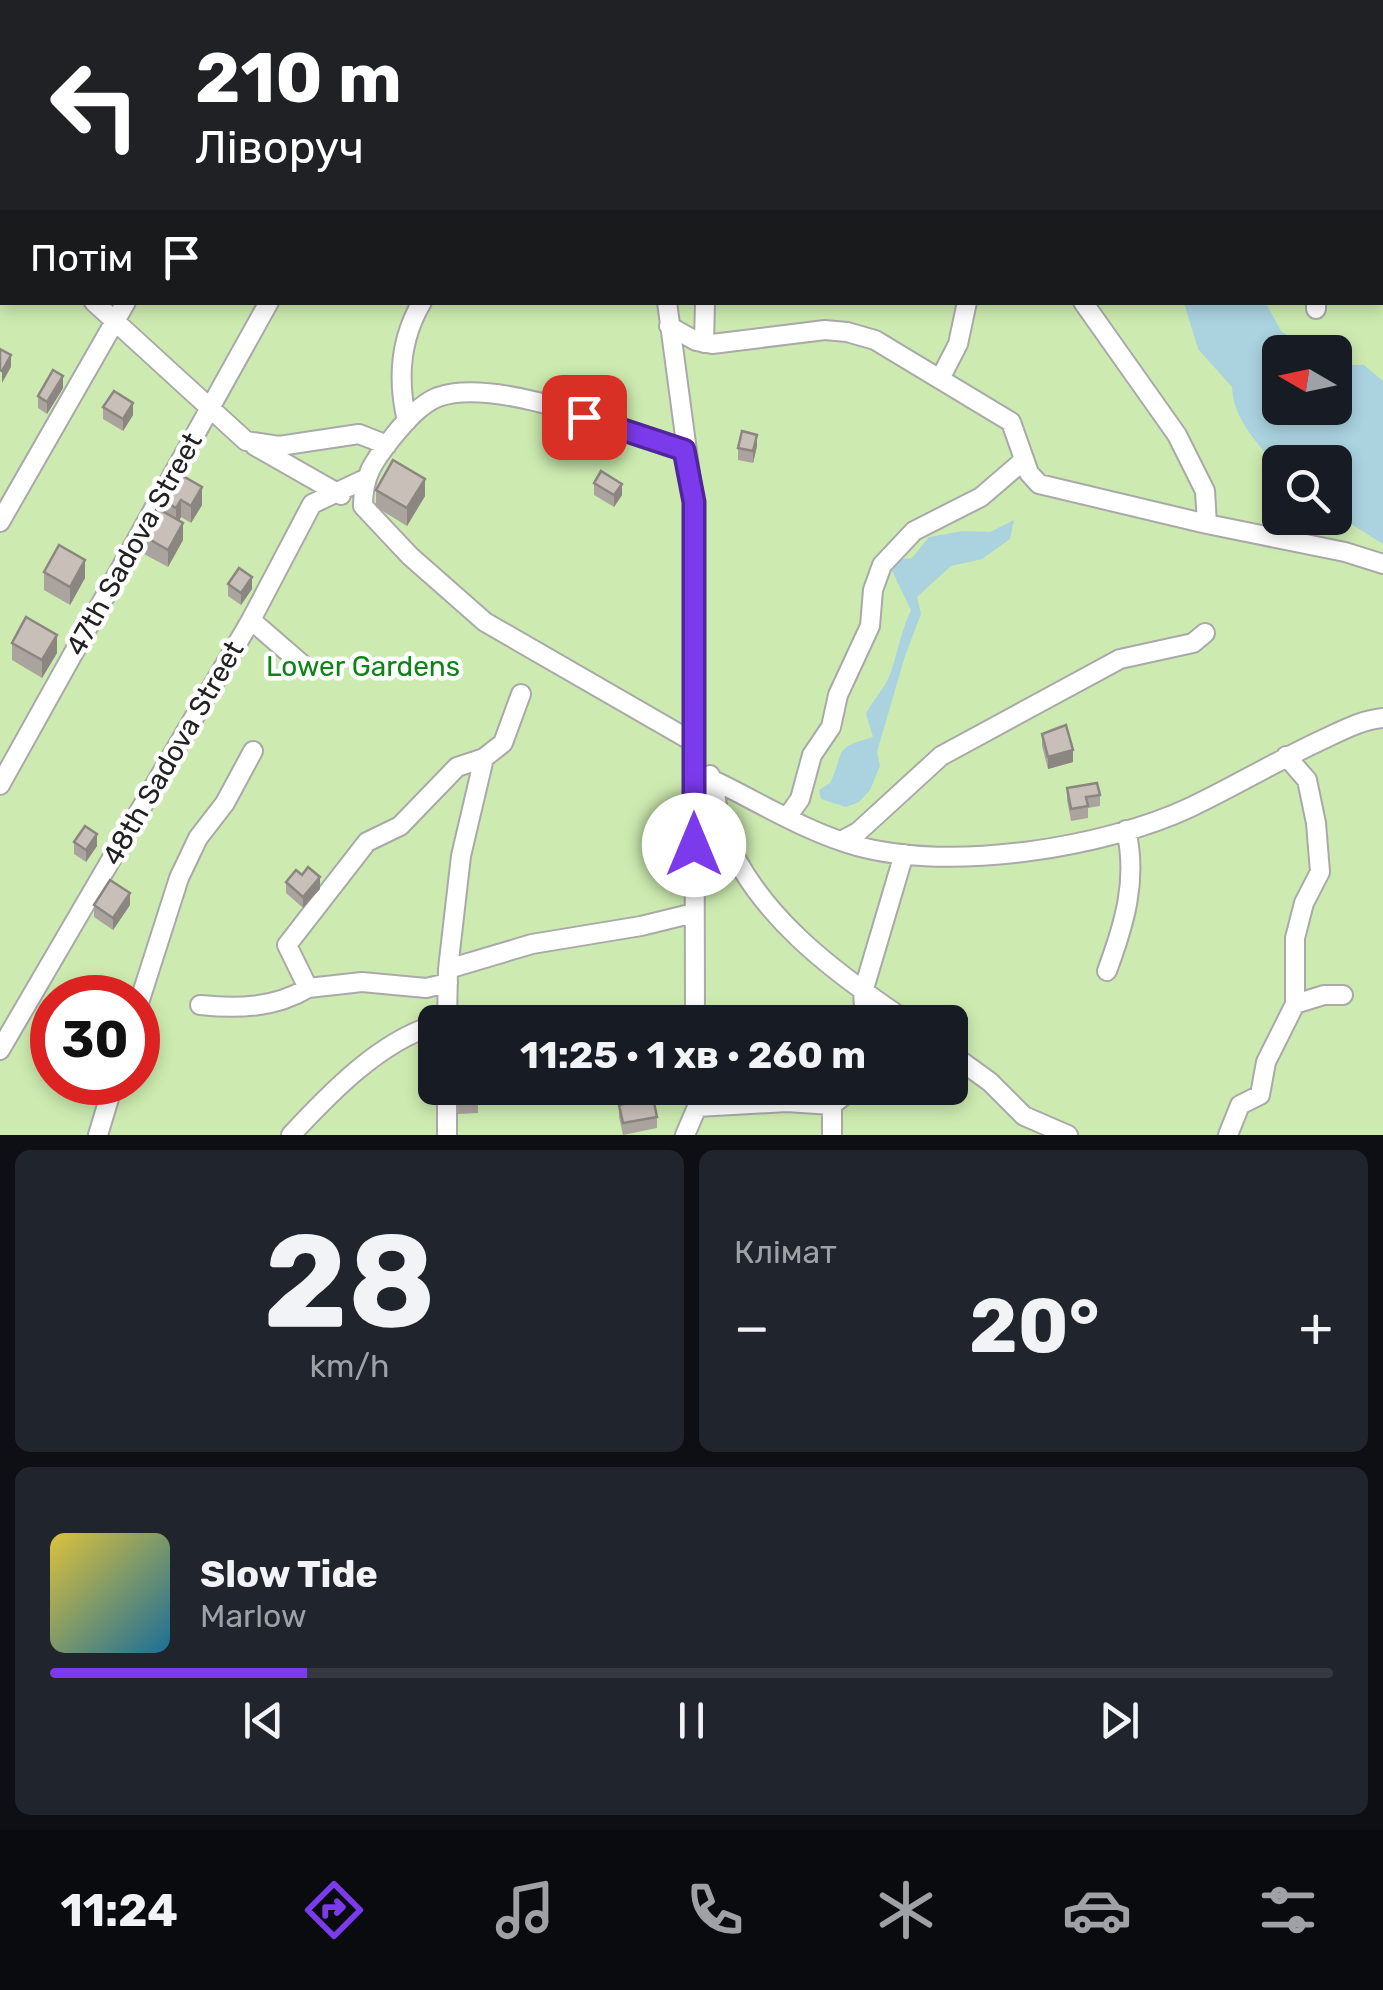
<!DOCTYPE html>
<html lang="uk">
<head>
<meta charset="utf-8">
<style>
	body { margin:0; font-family:Rubik,sans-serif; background:#20242c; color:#f1f3f6; height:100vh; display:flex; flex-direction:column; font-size:38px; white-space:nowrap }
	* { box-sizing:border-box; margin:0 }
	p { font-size:32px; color:#9ea1a6 }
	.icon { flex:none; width:55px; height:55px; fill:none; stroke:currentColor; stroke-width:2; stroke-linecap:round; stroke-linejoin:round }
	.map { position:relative; height:1135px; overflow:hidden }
	.sheet { display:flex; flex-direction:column; gap:15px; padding:15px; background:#0d0f14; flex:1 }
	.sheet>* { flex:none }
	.banner { position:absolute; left:0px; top:0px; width:1385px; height:305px; box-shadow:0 5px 15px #0003; background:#202124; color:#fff; overflow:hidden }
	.needle { width:65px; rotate:279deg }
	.controls { position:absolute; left:1262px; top:335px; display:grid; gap:20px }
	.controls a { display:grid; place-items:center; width:90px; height:90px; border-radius:15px; background:#171b24; box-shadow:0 5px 15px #0003; font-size:50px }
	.speed { position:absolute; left:30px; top:975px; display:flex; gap:20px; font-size:50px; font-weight:700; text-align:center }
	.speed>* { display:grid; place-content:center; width:130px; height:130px; border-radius:50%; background:#171b24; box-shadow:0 5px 15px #0003; line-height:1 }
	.speed .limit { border:15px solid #d22; background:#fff; color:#111 }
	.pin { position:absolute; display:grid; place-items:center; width:85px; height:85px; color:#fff; margin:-42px; border-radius:20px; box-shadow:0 5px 15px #0006 }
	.me { position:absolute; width:110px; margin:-55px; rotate:0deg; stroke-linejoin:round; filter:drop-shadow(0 0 8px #0008) }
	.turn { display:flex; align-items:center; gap:35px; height:210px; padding:0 30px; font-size:45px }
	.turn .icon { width:130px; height:130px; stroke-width:2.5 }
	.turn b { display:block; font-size:70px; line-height:85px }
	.then { display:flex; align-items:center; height:95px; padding:0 30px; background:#0003; gap:20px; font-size:38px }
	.big { font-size:75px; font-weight:700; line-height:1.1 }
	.sheet .tile { flex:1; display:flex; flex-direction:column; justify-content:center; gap:15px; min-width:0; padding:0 35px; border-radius:15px; background:#20242c }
	.sheet .dial { align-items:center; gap:0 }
	.dial b { font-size:130px; line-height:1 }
	.song { display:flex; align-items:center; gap:30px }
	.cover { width:120px; height:120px; border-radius:15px; background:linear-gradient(135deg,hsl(50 70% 55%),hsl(200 70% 35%)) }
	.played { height:10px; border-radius:5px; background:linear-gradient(90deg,#7c3aed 20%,#363941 20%) }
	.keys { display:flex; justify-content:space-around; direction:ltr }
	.heat { display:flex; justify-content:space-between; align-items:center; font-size:55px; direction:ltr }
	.sheet .tiles { flex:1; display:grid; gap:15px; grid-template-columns:1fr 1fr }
	.tile:last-child { grid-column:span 2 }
	.trip { position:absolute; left:418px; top:1005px; width:550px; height:100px; border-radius:15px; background:#171b24; box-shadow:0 5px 15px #0003; font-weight:700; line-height:100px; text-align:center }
	.tabs { display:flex; height:160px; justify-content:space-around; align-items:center; background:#090b0e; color:#9ea1a6 }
	.tabs .icon { width:70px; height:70px }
	.tabs .current { color:#7c3aed }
	.tabs b { font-size:45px; color:#f1f3f6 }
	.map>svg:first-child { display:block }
	.grass { fill:#cdebb0; fill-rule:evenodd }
	.water { fill:#aad3df }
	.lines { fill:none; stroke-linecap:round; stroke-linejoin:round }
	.minor-casing { stroke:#a9a9a9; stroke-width:22 }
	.minor { stroke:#fff; stroke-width:18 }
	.wall { fill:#aba49e }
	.shaded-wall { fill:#8b8681 }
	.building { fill:#c7bfb8; stroke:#8b8681; stroke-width:2.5 }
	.route-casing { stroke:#51269a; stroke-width:25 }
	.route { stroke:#7c3aed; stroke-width:18 }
	.labels { text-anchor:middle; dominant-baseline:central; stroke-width:9; stroke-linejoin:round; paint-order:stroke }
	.street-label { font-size:28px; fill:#222; stroke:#fff }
	.park-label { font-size:28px; fill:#0c8416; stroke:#fff }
</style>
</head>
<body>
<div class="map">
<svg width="1383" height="1135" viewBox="0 0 1383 1135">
	<rect width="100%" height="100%" fill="#f2efe9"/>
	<path class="grass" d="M 0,0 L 1383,0 L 1383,1135 L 0,1135 ZM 2,2 L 1382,2 L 1382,302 L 2,302 ZM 1280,352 L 1335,352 L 1335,408 L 1280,408 ZM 1280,462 L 1335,462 L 1335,518 L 1280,518 ZM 52,998 L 138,998 L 138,1082 L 52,1082 ZM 435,1022 L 950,1022 L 950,1088 L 435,1088 Z"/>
	<path class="water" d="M 1184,303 L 1266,303 L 1281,331 L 1314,352 L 1280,352 L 1280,408 L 1335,408 L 1335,365 L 1364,365 L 1383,381 L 1383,544 L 1335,514 L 1335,462 L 1280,462 L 1280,470 C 1260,446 1233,420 1232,387 L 1198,349 Z
		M 1014,520 L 1010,539 L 982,559 L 951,566 L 917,597 L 921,614 L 905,656 L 877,752 L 880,766 L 870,790 L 859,802 L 846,807 L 821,799 L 819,790 L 830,783 C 846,750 831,749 873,737 L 866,714 C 873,699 885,689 891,672 C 898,651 901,631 911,610 L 892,571 L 899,559 L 912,558 L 929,537 L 963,531 L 990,532 Z"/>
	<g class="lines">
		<g class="minor-casing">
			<path id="minor" d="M 708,0 L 708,2
				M 154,2 L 155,0
				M 298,2 L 299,0
				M 665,2 L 665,0
				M 1049,2 L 1049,0
				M 1186,2 L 1186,0
				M 1324,2 L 1324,0
				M 0,207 L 2,210
				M 0,263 L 2,259
				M 94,302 L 246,441 L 279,446 L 359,434 L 387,445
				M 667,302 L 694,503 L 695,1022
				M 1083,302 L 1177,435 L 1205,491 L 1207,524
				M 1316,309 L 1316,302
				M 669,326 L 696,341 L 712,344 L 825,330 L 847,332 L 875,340 L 1011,422 L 1029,473 L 1039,484 L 1207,524 L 1345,552 L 1383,564
				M 704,343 L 705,302
				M 941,377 L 958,344 L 967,302
				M 407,421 C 397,379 400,339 422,302
				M 255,446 L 341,495
				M 685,450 C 623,430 498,376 438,397 C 420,404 404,423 392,438 C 373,462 363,476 363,506 L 410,556 L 485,622 L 695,743
				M 0,522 L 126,302
				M 251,620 L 303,665
				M 710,775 C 717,792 716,811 722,828 C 754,914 835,973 908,1022
				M 713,780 C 759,802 808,833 857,846 C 951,872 1104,848 1191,807 C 1237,785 1280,759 1326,738 C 1345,729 1362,720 1383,718
				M 0,785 L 269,302
				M 788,816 L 800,799 L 812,755 L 831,727 L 838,695 L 870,626 L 873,590 L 882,565 L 914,531 L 981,497 L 1024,460
				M 841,841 L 858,832 L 941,756 L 1120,659 L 1193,643 L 1205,633
				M 448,969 L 532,944 L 641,926 L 694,913
				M 1107,971 C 1124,925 1138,880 1126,830
				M 308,988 L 362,982 L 426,988 L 448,983
				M 1295,1004 L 1324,995 L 1343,995
				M 200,1005 C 238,1009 275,1008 308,988 L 287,945 L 367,842 L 400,826 L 457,767 L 484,758
				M 138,1006 L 179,878 L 198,838 L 225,803 L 253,751
				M 447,1022 L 448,969 L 461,856 L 484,758 L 503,743 L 521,694
				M 865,1022 L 863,992 L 904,854
				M 0,1050 L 251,620 L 312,504 L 363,480
				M 950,1053 L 990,1082 L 1024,1116 L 1068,1135
				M 98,1135 L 114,1082
				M 291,1135 C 329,1094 380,1041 435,1025
				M 447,1135 L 447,1088
				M 685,1135 L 697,1107 L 787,1102 L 832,1105
				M 832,1135 L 832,1105 L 854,1088
				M 1228,1135 L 1240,1105 L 1260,1095 L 1266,1062 L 1295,1004 L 1295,938 L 1304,903 L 1320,872 L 1316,823 L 1307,780 L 1286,756"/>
		</g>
		<use href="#minor" class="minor"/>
	</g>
	<path class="wall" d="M 63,388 L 47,414 L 38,408 L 38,396 Z
		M 103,407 L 133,415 L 123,431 L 103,419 Z
		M 757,446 L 753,463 L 738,460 L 738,448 Z
		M 176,472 L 202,505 L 191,523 L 181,517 L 179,521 L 183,540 L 168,567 L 142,553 L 142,535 L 161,510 L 161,499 Z
		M 594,483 L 622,495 L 614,507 L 594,495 Z
		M 376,490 L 425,496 L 407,526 L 376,507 Z
		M 44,572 L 85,578 L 70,605 L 44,590 Z
		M 228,584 L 252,589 L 241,605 L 228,596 Z
		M 12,643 L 57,653 L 42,678 L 12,660 Z
		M 1042,734 L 1073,762 L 1048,769 L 1042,746 Z
		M 1067,788 L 1100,795 L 1100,806 L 1088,808 L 1088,818 L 1071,821 L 1067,800 Z
		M 74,842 L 97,846 L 86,862 L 74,854 Z
		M 302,875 L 320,889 L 303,908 L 286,893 L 286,882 Z
		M 94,905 L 130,905 L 113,930 L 94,917 Z
		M 458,1088 L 478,1088 L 478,1113 L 458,1114 Z
		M 755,1088 L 780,1088 L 780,1097 L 755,1098 Z
		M 619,1105 L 657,1117 L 657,1128 L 623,1135 L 619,1117 Z"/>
	<path class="shaded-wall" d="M 11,355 L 11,367 L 2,383 L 2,371 Z
		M 63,376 L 63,388 L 47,414 L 47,402 Z
		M 133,403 L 133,415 L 123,431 L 123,419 Z
		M 757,435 L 757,446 L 753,463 L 753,451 Z
		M 425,479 L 425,496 L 407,526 L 407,508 Z
		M 622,484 L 622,495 L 614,507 L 614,495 Z
		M 202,487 L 202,505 L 191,523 L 191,506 Z
		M 181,500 L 181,517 L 176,526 L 176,508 Z
		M 183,523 L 183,540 L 168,567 L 168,550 Z
		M 85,560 L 85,578 L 70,605 L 70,587 Z
		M 252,577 L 252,589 L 241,605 L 241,593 Z
		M 57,635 L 57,653 L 42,678 L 42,660 Z
		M 1073,750 L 1073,762 L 1048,769 L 1048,757 Z
		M 97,834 L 97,846 L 86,862 L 86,850 Z
		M 320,877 L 320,889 L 303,908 L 303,897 Z
		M 130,893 L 130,905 L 113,930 L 113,918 Z"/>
	<path class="building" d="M 318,0 L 348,0 L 346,2 L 316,2 Z
		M 0,349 L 11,355 L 2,371 L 0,370 Z
		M 53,370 L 63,376 L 47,402 L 38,396 Z
		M 114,391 L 133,403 L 123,419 L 103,407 Z
		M 742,431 L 757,435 L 753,451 L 738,448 Z
		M 393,460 L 425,479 L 407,508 L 376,490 Z
		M 601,471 L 622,484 L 614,495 L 594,483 Z
		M 176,472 L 202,487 L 191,506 L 181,500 L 176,508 L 161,499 Z
		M 157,508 L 183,523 L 168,550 L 142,535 Z
		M 59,545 L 85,560 L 70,587 L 44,572 Z
		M 239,568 L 252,577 L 241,593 L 228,584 Z
		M 26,617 L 57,635 L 42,660 L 12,643 Z
		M 1066,725 L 1073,750 L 1048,757 L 1042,734 Z
		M 1097,783 L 1100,795 L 1086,797 L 1088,806 L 1071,809 L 1067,788 Z
		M 85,826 L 97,834 L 86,850 L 74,842 Z
		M 308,867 L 320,877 L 303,897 L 286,882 L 296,870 L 302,875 Z
		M 110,880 L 130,893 L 113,918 L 94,905 Z
		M 458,1088 L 478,1088 L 478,1102 L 458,1102 Z
		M 653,1098 L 657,1117 L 623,1123 L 619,1105 Z"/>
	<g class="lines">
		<g class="route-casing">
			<path id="route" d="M 584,417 L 684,450 L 694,502 L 694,845"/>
		</g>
		<use href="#route" class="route"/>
	</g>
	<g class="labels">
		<g class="street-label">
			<text transform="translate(134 544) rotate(-61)">47th Sadova Street</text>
			<text transform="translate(173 753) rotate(-60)">48th Sadova Street</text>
		</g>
		<g class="park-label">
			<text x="363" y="666">Lower Gardens</text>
		</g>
	</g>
</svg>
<div class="controls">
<a><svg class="needle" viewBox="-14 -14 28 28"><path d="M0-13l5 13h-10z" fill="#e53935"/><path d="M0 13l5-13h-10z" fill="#9ea1a6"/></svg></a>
<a><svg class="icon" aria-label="search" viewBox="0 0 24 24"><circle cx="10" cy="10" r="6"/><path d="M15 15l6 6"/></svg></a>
</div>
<div class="speed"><div class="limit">30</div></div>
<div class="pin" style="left:584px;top:417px;background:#d93025"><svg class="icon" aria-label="arrive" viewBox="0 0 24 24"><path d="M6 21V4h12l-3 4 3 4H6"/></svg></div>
<svg class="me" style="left:694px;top:845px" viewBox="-20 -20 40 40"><circle r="19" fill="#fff"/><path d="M0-13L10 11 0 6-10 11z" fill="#7c3aed"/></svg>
<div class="trip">11:25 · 1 хв · 260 m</div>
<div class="banner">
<div class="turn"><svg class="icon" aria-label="left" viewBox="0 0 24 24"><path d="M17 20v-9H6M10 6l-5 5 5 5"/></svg><div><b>210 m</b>Ліворуч</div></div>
<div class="then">Потім<svg class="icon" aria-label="arrive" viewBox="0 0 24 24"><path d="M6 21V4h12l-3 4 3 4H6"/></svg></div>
</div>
</div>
<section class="sheet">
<div class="tiles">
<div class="tile dial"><b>28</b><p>km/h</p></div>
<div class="tile"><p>Клімат</p>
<div class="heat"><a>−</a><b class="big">20°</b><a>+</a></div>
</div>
<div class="tile">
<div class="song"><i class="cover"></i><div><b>Slow Tide</b><p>Marlow</p></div></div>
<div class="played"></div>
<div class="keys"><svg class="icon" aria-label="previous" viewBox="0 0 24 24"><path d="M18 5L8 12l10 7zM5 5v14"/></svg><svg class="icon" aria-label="pause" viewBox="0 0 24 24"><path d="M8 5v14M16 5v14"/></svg><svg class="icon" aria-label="next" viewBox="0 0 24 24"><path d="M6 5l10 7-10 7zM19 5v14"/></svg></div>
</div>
</div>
</section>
<nav class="tabs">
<b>11:24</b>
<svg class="icon current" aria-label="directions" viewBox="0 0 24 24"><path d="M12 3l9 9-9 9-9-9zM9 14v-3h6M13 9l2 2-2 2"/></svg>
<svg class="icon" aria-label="music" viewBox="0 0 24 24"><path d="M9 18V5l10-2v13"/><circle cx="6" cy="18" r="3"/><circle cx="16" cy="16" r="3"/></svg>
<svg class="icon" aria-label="phone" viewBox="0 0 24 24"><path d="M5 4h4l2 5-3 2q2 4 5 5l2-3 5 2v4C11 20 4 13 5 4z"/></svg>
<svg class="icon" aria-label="climate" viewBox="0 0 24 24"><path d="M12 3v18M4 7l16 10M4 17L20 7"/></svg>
<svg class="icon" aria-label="car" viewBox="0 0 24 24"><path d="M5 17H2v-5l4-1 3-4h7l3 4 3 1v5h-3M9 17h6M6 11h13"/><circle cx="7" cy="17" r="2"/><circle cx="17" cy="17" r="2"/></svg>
<svg class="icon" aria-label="filters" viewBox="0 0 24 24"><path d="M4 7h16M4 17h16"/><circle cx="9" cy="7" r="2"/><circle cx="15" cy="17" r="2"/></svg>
</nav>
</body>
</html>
